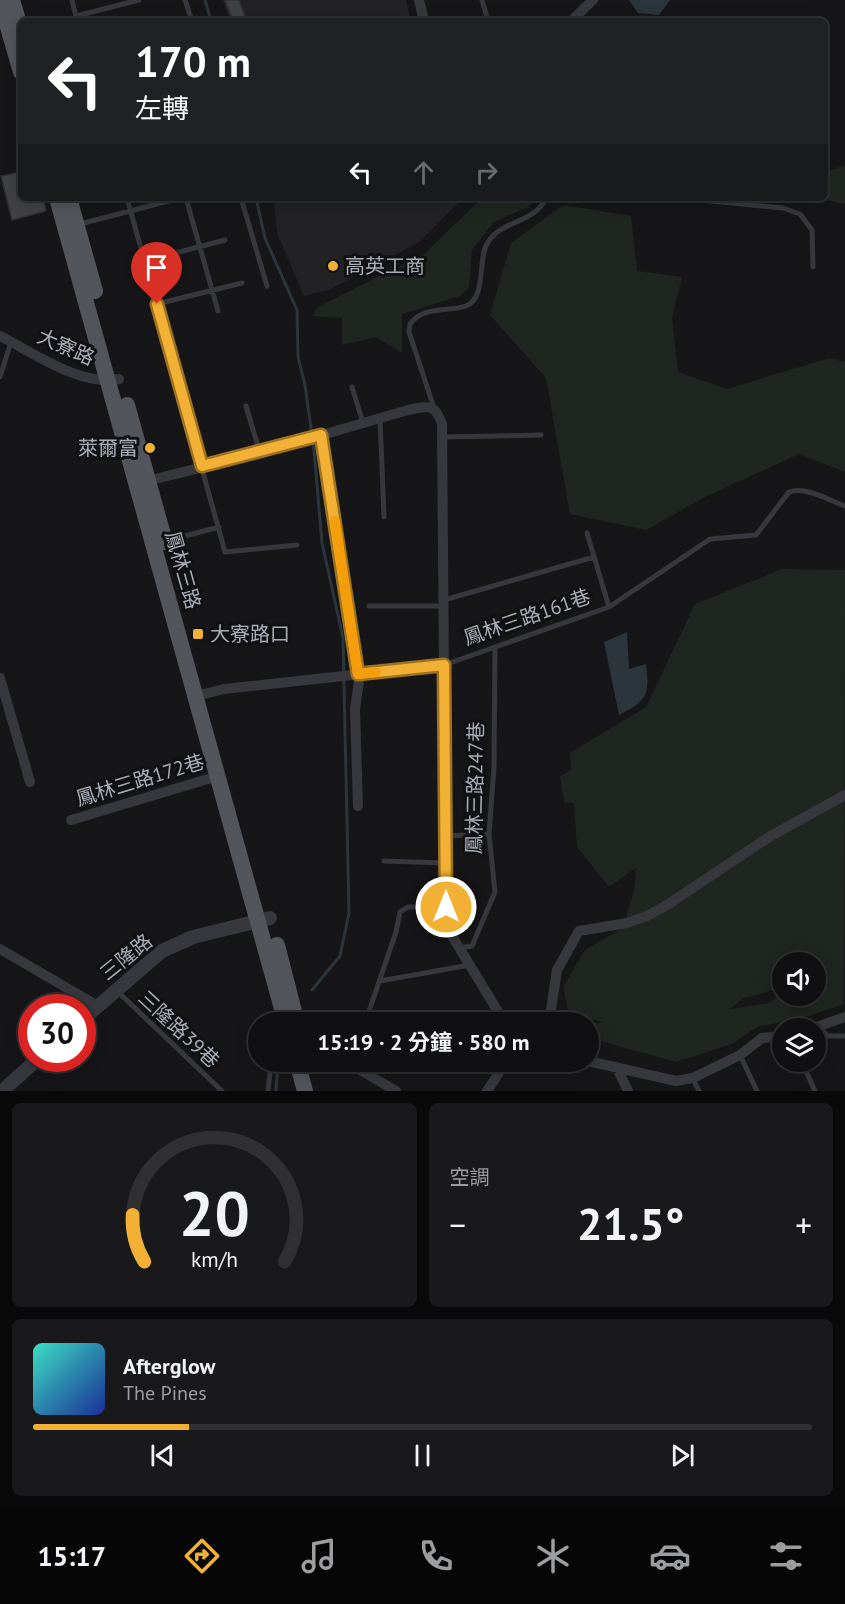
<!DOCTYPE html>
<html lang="zh-TW">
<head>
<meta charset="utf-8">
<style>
	body { margin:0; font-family:"PT Sans","Noto Sans TC",sans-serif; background:#19191b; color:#f1f3f6; height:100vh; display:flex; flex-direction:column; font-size:22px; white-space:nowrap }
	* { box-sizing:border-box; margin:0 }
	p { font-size:20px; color:#9c9d9f }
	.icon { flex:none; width:33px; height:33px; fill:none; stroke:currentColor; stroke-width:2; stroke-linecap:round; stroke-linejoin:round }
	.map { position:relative; height:1091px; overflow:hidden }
	.sheet { display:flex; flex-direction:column; gap:12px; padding:12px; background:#09090a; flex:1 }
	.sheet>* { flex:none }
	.guide { position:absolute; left:18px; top:18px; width:810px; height:183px; border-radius:9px; box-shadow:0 3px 15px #0003,0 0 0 2px #303032; background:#202124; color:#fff; overflow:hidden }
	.fabs { position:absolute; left:772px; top:952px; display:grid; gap:12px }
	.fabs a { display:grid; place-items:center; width:54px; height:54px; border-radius:50%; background:#101012; box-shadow:0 3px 15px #0003,0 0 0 2px #303032; font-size:30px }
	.speed { position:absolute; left:18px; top:994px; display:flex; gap:12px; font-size:30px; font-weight:700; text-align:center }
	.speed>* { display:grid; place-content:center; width:78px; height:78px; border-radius:50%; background:#101012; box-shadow:0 3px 15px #0003,0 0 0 2px #303032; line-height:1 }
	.speed .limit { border:9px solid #d22; background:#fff; color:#111 }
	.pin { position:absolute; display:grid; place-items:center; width:51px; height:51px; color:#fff; margin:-62px -26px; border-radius:50% 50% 50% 0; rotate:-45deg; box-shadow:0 0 6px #0007 }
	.pin .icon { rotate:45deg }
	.me { position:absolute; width:66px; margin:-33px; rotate:0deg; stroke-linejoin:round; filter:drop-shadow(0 0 4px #0008) }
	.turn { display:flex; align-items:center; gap:21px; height:126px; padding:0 18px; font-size:27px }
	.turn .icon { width:78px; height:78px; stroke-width:2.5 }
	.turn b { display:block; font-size:42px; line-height:51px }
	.lanes { display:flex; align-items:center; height:57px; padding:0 18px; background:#0003; justify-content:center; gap:30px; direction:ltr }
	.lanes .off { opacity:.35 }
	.big { font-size:45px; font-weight:700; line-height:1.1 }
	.sheet .tile { flex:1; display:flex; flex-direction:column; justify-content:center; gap:9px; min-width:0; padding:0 21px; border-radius:9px; background:#19191b }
	.sheet .dial { align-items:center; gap:0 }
	.dial svg { height:156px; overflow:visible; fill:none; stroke:#303032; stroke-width:7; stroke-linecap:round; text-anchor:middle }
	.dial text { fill:#f1f3f6; stroke:none }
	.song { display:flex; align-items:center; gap:18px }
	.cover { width:72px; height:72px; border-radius:9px; background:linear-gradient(135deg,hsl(170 70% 55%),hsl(230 70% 35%)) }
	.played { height:6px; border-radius:3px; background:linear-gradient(90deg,#f2b134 20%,#303032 20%) }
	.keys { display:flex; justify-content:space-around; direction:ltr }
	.heat { display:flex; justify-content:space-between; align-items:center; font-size:33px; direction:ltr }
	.sheet .tiles { flex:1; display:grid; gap:12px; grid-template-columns:1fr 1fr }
	.tile:last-child { grid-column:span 2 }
	.trip { position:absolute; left:248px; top:1012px; width:351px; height:60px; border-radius:30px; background:#101012; box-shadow:0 3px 15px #0003,0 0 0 2px #303032; font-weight:700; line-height:60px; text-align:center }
	.menu { display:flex; height:96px; justify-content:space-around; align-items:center; background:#060607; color:#9c9d9f }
	.menu .icon { width:42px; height:42px }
	.menu .current { color:#f2b134 }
	.menu b { font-size:27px; color:#f1f3f6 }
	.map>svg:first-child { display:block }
	.built { fill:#222225 }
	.green { fill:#1e261f; fill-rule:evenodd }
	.water { fill:#2c353c }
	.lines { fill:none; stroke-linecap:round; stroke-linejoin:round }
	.stream { stroke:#2c353c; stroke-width:3 }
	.building { fill:#404145; stroke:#303034; stroke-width:1.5 }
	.service { stroke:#37383d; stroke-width:5 }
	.minor { stroke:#37383d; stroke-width:10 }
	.tertiary { stroke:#37383d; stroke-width:14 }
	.primary { stroke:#53555c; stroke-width:16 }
	.route-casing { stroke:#9d7322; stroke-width:15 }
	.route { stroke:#f2b134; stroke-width:10 }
	.slow { stroke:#f59e0b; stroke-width:10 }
	.poi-dot { fill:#f2b134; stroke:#111113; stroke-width:2 }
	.labels { text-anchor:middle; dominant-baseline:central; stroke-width:6; stroke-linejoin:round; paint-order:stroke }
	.poi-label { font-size:20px; fill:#a8adb8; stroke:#111113; text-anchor:start }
	.street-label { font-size:20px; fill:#a8adb8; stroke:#111113 }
</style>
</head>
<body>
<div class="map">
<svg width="845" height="1091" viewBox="0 0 845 1091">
	<rect width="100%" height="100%" fill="#161618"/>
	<path class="built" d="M 223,0 L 406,0 L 411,21 L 230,21 Z
		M 281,198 L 463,198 L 419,242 L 329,290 L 304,296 L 277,233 L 274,202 Z"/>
	<path class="green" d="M 845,165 L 845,204 L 815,198 L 825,198 L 825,172 Z
		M 482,198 L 534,201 L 528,207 L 494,222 L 472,250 L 469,287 L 460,296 L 402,314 L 402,353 L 376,337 L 342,345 L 342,318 L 312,316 L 318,307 L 425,253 Z
		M 563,205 L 631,216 L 637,271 L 682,277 L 672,318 L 678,372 L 727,389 L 829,358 L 845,362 L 845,472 L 799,454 L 705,497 L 646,530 L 570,514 L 546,378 L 490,315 L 511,243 Z
		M 782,569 L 845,570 L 844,1004 L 802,1018 L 757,1027 L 732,1044 L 676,1062 L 604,1042 L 588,1034 L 588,1024 L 604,1022 L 569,1014 L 563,987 L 585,950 L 623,928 L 635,886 L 636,868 L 609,887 L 577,847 L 574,803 L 564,802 L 560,776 L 571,770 L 570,753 L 646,707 L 695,604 ZM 783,963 L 816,963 L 816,996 L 783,996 L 783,991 L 769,1003 L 730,1009 L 742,999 L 783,987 Z"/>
	<path class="water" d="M 629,0 L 670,0 L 659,15 L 638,13 Z
		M 627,632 L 629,669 L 646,664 C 650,695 647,701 619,715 L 604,642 Z"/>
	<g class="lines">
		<path class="stream" d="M 205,0 L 211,21
			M 256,198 L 265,238 L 297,310 L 298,357 L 305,385 L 314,450 L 322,543 L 343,638 L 349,913 L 340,956 L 312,990
			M 276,1091 L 278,1062"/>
	</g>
	<path class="building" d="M 225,0 L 239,0 L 247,21 L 233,21 Z
		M 21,172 L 21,198 L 43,198 L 46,211 L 12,220 L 1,176 Z"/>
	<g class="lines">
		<path class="service" d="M 72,0 L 77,21
			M 185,0 L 192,21
			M 482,0 L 488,21
			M 76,16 L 139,0
			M 127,198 L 225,552 L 297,545
			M 186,198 L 218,311
			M 241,198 L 267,286
			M 681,198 L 783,208 L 800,214 L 812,230 L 813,267
			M 80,224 L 180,198
			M 145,261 L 225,240
			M 157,304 L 242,283
			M 0,377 L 11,342
			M 352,387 L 363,423
			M 246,406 L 260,453
			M 434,408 L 409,332 L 410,324 C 423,306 448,312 466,306 C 487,298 477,258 488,242 C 502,220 535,223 546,198
			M 380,418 L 384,517
			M 442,437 L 541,435
			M 587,533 L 609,607
			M 166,541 L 219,527
			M 444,600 L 594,557
			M 369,606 L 444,606
			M 444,665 L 609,607 L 710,539 L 756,535 L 789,492 C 806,486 828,500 845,506
			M 446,836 L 489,834
			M 384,861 L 446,863
			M 459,948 L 472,946 L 495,892 L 489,834 L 494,767 L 495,647
			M 380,981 L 470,965
			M 117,991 L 222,1091
			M 365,1023 L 396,932 L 400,912 L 408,907 L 446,907
			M 819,1027 L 828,1036 L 845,1036
			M 740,1055 L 757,1091
			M 481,1062 L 499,1073
			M 802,1062 L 815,1091
			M 693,1079 L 699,1091
			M 268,1091 L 270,1072"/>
		<path class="minor" d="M 419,0 L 424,21
			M 571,21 L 593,0
			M 0,336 C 34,353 81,387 119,379
			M 321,435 L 359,681 L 355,709 L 358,806
			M 143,482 L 260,453 L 408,410 C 428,406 435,403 442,424 L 446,926 L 505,1023
			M 0,678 L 30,782
			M 196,696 L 224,689 L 444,665
			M 71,820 L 218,776
			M 0,949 L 98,1006
			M 549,1023 L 557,970 L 579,931 L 627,923 L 647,916 L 667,905 L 769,837 L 845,795
			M 811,1029 L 845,1017
			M 588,1061 L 676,1081 L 693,1078 L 740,1055 L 762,1038 L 783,1036
			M 347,1062 L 396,1091
			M 617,1068 L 628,1091
			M 487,1091 L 506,1062"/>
		<path class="tertiary" d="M 82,1020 L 162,951 L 193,937 L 270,918
			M 2,1091 L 38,1059"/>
		<path class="primary" d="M 0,0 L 21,72
			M 12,0 L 21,30
			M 57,198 L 286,1023
			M 69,198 L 95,291
			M 127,405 L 165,542
			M 277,945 L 297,1023
			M 297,1062 L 305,1091"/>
	</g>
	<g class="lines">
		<g class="route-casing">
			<path id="route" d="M 157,304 L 202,466 L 321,435 L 358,674 L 444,665 L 446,907"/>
		</g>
		<use href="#route" class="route"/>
		<path class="slow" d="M 335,521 L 358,674 L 376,672"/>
	</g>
	<g class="poi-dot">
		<circle cx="333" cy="266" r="6"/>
		<circle cx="150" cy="448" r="6"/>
		<rect x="192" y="628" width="12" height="12" rx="3"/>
	</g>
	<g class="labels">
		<g class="poi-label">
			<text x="345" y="266">高英工商</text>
			<text x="138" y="448" text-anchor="end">萊爾富</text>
			<text x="210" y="634">大寮路口</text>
		</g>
		<g class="street-label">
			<text transform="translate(66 347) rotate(24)">大寮路</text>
			<text transform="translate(183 570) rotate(74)">鳳林三路</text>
			<text transform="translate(527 617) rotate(-19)">鳳林三路161巷</text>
			<text transform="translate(140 780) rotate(-17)">鳳林三路172巷</text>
			<text transform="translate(475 788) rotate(-89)">鳳林三路247巷</text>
			<text transform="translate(126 957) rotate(-39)">三隆路</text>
			<text transform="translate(179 1029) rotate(43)">三隆路39巷</text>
		</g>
	</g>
</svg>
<div class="fabs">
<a><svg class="icon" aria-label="sound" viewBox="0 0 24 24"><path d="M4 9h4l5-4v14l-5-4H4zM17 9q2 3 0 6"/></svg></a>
<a><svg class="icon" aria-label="layers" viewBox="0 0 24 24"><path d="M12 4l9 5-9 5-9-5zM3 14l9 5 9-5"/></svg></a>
</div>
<div class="speed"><div class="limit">30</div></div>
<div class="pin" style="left:157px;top:304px;background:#d93025"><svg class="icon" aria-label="arrive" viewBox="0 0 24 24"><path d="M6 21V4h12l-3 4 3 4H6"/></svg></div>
<svg class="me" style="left:446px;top:907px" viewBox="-20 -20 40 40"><circle r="17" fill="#f2b134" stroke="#fff" stroke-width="3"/><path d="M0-11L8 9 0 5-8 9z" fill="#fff"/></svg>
<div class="trip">15:19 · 2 分鐘 · 580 m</div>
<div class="guide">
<div class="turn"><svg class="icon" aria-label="left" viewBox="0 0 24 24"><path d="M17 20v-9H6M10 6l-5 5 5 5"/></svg><div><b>170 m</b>左轉</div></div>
<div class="lanes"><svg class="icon" aria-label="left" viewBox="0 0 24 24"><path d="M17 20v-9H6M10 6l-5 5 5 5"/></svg><svg class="icon off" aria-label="ahead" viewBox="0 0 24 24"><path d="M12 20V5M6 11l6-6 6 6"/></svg><svg class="icon off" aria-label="right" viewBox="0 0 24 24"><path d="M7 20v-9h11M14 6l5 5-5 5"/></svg></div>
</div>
</div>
<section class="sheet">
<div class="tiles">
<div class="tile dial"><svg viewBox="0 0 100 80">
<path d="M14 69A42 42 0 1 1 86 69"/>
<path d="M14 69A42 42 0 0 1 8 45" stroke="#f2b134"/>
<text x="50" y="56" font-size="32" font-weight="700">20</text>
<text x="50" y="72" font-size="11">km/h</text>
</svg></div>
<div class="tile"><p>空調</p>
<div class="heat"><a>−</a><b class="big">21.5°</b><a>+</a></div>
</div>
<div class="tile">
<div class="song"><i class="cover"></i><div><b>Afterglow</b><p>The Pines</p></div></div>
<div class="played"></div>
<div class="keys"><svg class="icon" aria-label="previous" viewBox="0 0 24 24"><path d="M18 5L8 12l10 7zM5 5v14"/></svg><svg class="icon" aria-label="pause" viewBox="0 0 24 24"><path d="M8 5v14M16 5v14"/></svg><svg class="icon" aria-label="next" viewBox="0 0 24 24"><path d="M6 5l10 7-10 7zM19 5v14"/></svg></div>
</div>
</div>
</section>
<nav class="menu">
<b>15:17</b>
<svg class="icon current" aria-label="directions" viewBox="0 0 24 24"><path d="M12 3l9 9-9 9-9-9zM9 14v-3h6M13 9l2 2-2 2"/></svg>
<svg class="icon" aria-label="music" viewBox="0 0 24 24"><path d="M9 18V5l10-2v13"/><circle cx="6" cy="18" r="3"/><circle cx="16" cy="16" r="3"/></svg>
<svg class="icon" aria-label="phone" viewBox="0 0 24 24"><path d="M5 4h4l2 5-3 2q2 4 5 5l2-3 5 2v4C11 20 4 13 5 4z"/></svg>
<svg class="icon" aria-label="climate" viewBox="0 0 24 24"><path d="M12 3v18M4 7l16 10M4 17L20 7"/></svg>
<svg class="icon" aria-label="car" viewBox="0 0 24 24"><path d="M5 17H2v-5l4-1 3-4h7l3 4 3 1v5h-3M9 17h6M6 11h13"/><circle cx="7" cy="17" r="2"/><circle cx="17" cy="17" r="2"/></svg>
<svg class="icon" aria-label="filters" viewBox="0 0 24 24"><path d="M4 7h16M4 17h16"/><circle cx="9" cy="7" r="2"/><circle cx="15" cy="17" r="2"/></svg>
</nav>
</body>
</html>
